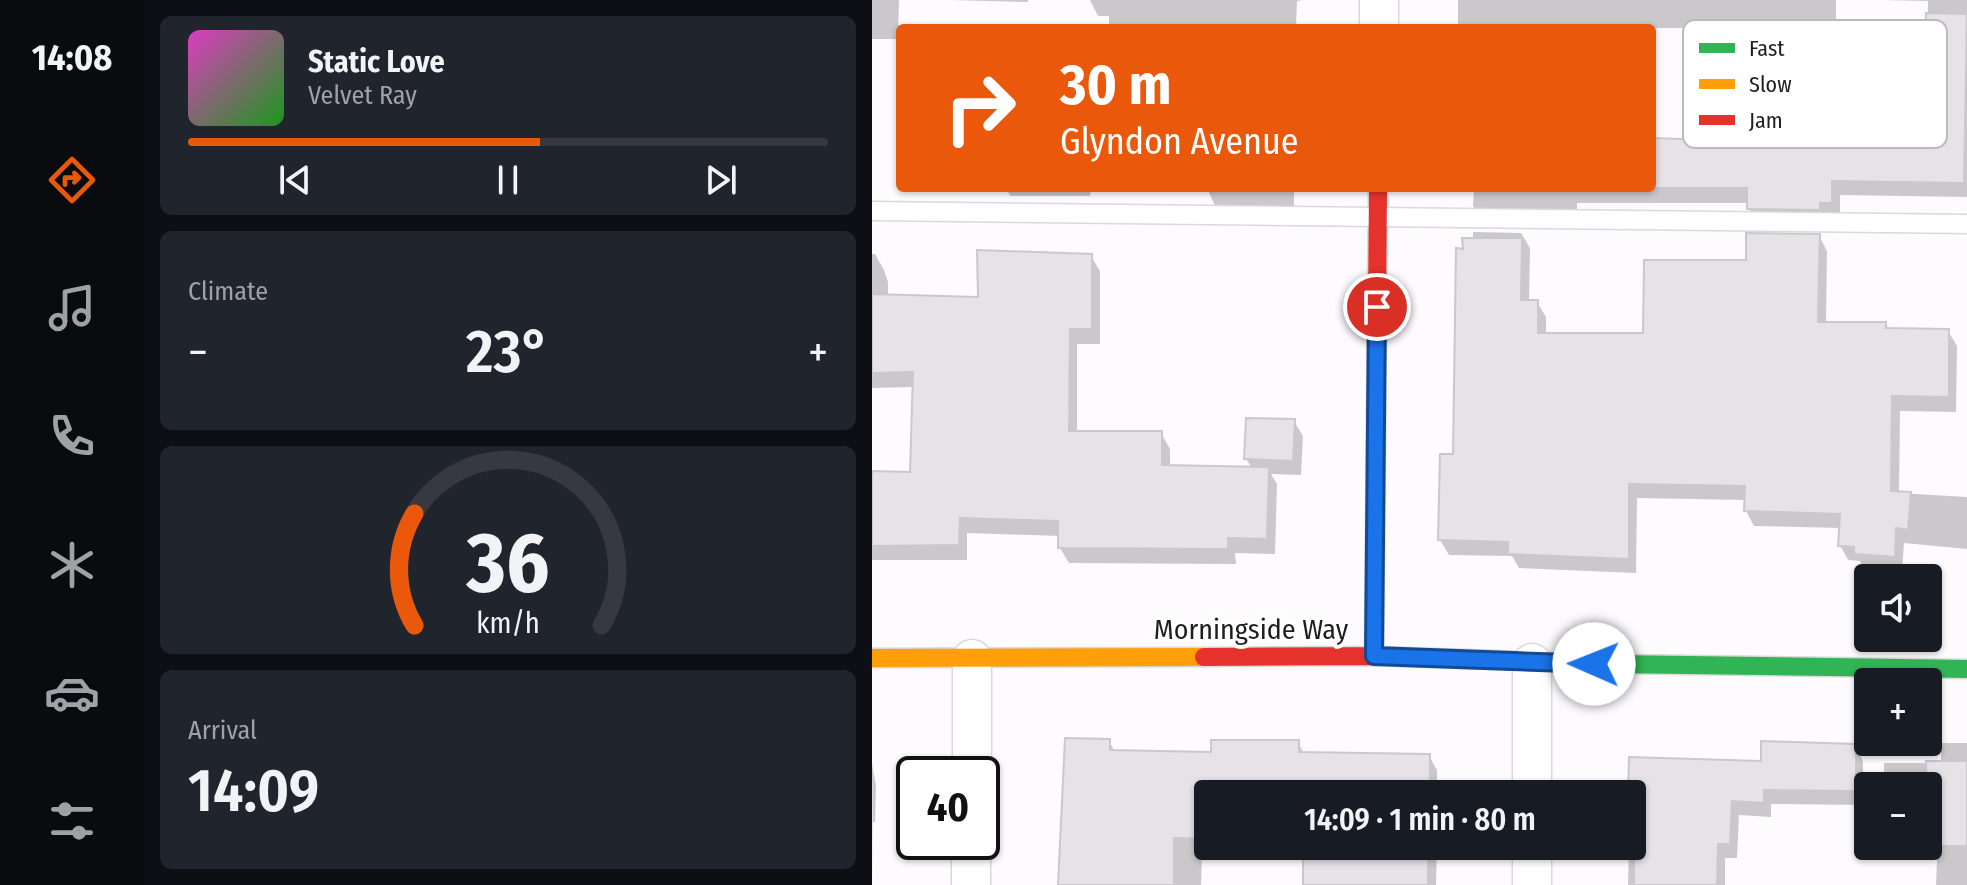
<!DOCTYPE html>
<html lang="en">
<head>
<meta charset="utf-8">
<style>
	body { margin:0; font-family:"Fira Sans Condensed",sans-serif; background:#20242c; color:#f1f3f6; height:100vh; display:flex; flex-direction:column; font-size:30px; white-space:nowrap }
	* { box-sizing:border-box; margin:0 }
	p { font-size:26px; color:#9ea1a6 }
	.icon { flex:none; width:44px; height:44px; fill:none; stroke:currentColor; stroke-width:2; stroke-linecap:round; stroke-linejoin:round }
	.map { position:relative; flex:1; overflow:hidden }
	.drawer { display:flex; flex-direction:column; gap:16px; padding:16px; background:#0d0f14; width:728px }
	.drawer>* { flex:none }
	.top-card { position:absolute; left:24px; top:24px; width:760px; height:168px; border-radius:8px; box-shadow:0 2px 6px #0004; background:#ea580c; color:#fff; overflow:hidden }
	.buttons { position:absolute; left:982px; top:564px; display:grid; gap:16px }
	.buttons a { display:grid; place-items:center; width:88px; height:88px; border-radius:8px; background:#171b24; box-shadow:0 2px 6px #0004; font-size:40px }
	.speed { position:absolute; left:24px; top:756px; display:flex; gap:16px; font-size:40px; font-weight:700; text-align:center }
	.speed>* { display:grid; place-content:center; width:104px; height:104px; border-radius:50%; background:#171b24; box-shadow:0 2px 6px #0004; line-height:1 }
	.speed .limit { border:4px solid #111; border-radius:12px; background:#fff; color:#111 }
	.pin { position:absolute; display:grid; place-items:center; width:68px; height:68px; color:#fff; margin:-34px; border:4px solid #fff; border-radius:50%; box-shadow:0 2px 8px #0007 }
	.me { position:absolute; width:88px; margin:-44px; rotate:271deg; stroke-linejoin:round; filter:drop-shadow(0 0 6px #0008) }
	.turn { display:flex; align-items:center; gap:28px; height:168px; padding:0 32px; font-size:36px }
	.turn .icon { width:104px; height:104px; stroke-width:2.5 }
	.turn b { display:block; font-size:56px; line-height:68px }
	.big { font-size:60px; font-weight:600; line-height:1.1 }
	.drawer .tile { flex:1; display:flex; flex-direction:column; justify-content:center; gap:12px; min-width:0; padding:0 28px; border-radius:12px; background:#20242c }
	.drawer .dial { align-items:center; gap:0 }
	.dial svg { height:208px; overflow:visible; fill:none; stroke:#363941; stroke-width:7; stroke-linecap:round; text-anchor:middle }
	.dial text { fill:#f1f3f6; stroke:none }
	.song { display:flex; align-items:center; gap:24px }
	.cover { width:96px; height:96px; border-radius:12px; background:linear-gradient(135deg,hsl(310 70% 55%),hsl(120 70% 35%)) }
	.played { height:8px; border-radius:4px; background:linear-gradient(90deg,#ea580c 55%,#363941 55%) }
	.keys { display:flex; justify-content:space-around; direction:ltr }
	.heat { display:flex; justify-content:space-between; align-items:center; font-size:44px; direction:ltr }
	.trip { position:absolute; left:322px; top:780px; width:452px; height:80px; border-radius:8px; background:#171b24; box-shadow:0 2px 6px #0004; font-weight:600; line-height:80px; text-align:center }
	main { display:flex; flex:1; min-height:0 }
	.tabs { display:flex; flex-direction:column; width:144px; justify-content:space-around; align-items:center; background:#090b0e; color:#9ea1a6 }
	.tabs .icon { width:56px; height:56px }
	.tabs .on { color:#ea580c }
	.tabs b { font-size:36px; color:#f1f3f6 }
	.map>svg:first-child { display:block }
	.shadow { fill:#0003 }
	.building { fill:#e6e2e8; stroke:#c9c8ca; stroke-width:2 }
	.lines { fill:none; stroke-linecap:round; stroke-linejoin:round }
	.lane-casing { stroke:#dad9db; stroke-width:21 }
	.street-casing { stroke:#dad9db; stroke-width:41 }
	.fast-casing { stroke:#dad9db; stroke-width:21 }
	.slow-casing { stroke:#dad9db; stroke-width:21 }
	.jam-casing { stroke:#dad9db; stroke-width:21 }
	.lane { stroke:#fffeff; stroke-width:18 }
	.street { stroke:#fffeff; stroke-width:38 }
	.fast { stroke:#30b455; stroke-width:18 }
	.slow { stroke:#ff9f0a; stroke-width:18 }
	.jam { stroke:#e5322d; stroke-width:18 }
	.route-casing { stroke:#114b97; stroke-width:20 }
	.route { stroke:#1a73e8; stroke-width:14 }
	.labels { text-anchor:middle; dominant-baseline:central; stroke-width:8; stroke-linejoin:round; paint-order:stroke }
	.street-label { font-size:28px; fill:#1e1d20; stroke:#fff }
	.key { fill:#fff; stroke:#bcbbbc; stroke-width:2 }
	.key-label { font-size:22px; fill:#1e1d20 }
</style>
</head>
<body>
<main>
<nav class="tabs">
<b>14:08</b>
<svg class="icon on" aria-label="directions" viewBox="0 0 24 24"><path d="M12 3l9 9-9 9-9-9zM9 14v-3h6M13 9l2 2-2 2"/></svg>
<svg class="icon" aria-label="music" viewBox="0 0 24 24"><path d="M9 18V5l10-2v13"/><circle cx="6" cy="18" r="3"/><circle cx="16" cy="16" r="3"/></svg>
<svg class="icon" aria-label="phone" viewBox="0 0 24 24"><path d="M5 4h4l2 5-3 2q2 4 5 5l2-3 5 2v4C11 20 4 13 5 4z"/></svg>
<svg class="icon" aria-label="climate" viewBox="0 0 24 24"><path d="M12 3v18M4 7l16 10M4 17L20 7"/></svg>
<svg class="icon" aria-label="car" viewBox="0 0 24 24"><path d="M5 17H2v-5l4-1 3-4h7l3 4 3 1v5h-3M9 17h6M6 11h13"/><circle cx="7" cy="17" r="2"/><circle cx="17" cy="17" r="2"/></svg>
<svg class="icon" aria-label="filters" viewBox="0 0 24 24"><path d="M4 7h16M4 17h16"/><circle cx="9" cy="7" r="2"/><circle cx="15" cy="17" r="2"/></svg>
</nav>
<section class="drawer">
<div class="tile">
<div class="song"><i class="cover"></i><div><b>Static Love</b><p>Velvet Ray</p></div></div>
<div class="played"></div>
<div class="keys"><svg class="icon" aria-label="previous" viewBox="0 0 24 24"><path d="M18 5L8 12l10 7zM5 5v14"/></svg><svg class="icon" aria-label="pause" viewBox="0 0 24 24"><path d="M8 5v14M16 5v14"/></svg><svg class="icon" aria-label="next" viewBox="0 0 24 24"><path d="M6 5l10 7-10 7zM19 5v14"/></svg></div>
</div>
<div class="tile"><p>Climate</p>
<div class="heat"><a>−</a><b class="big">23°</b><a>+</a></div>
</div>
<div class="tile dial"><svg viewBox="0 0 100 80">
<path d="M14 69A42 42 0 1 1 86 69"/>
<path d="M14 69A42 42 0 0 1 14 26" stroke="#ea580c"/>
<text x="50" y="56" font-size="32" font-weight="700">36</text>
<text x="50" y="72" font-size="11">km/h</text>
</svg></div>
<div class="tile"><p>Arrival</p><b class="big">14:09</b></div>
</section>
<div class="map">
<svg width="1095" height="885" viewBox="0 0 1095 885">
	<rect width="100%" height="100%" fill="#fdfbfe"/>
	<path class="shadow" d="M 0,0 L 27,0 L 26,39 L 0,39 Z
		M 78,0 L 156,0 L 156,2 Z
		M 218,0 L 430,0 L 425,1 L 424,28 L 237,28 L 237,16 L 226,16 Z
		M 586,0 L 964,0 L 964,65 L 1055,66 L 1056,1 L 1010,0 L 1095,0 L 1095,197 L 968,195 L 968,218 L 886,224 L 877,209 L 877,203 L 705,203 L 705,214 L 610,221 L 601,206 L 602,188 L 780,188 L 780,141 L 905,144 L 904,49 L 856,49 L 847,34 L 847,28 L 586,28 Z
		M 134,188 L 219,188 L 218,196 L 138,196 Z
		M 335,188 L 422,188 L 422,206 L 343,206 Z
		M 601,232 L 649,233 L 658,248 L 657,302 L 665,302 L 674,317 L 674,335 L 773,335 L 876,262 L 947,236 L 955,251 L 954,324 L 1013,324 L 1017,330 L 1076,331 L 1085,346 L 1084,412 L 1028,411 L 1027,493 L 1095,497 L 1095,549 L 1032,543 L 1030,571 L 992,569 L 988,561 L 976,560 L 968,545 L 969,528 L 882,526 L 874,511 L 874,500 L 765,498 L 764,573 L 647,568 L 640,556 L 577,555 L 568,540 L 583,456 L 593,251 L 601,240 Z
		M 0,254 L 3,254 L 12,270 L 16,282 L 16,295 L 108,300 L 219,256 L 228,271 L 228,344 L 205,344 L 205,433 L 289,433 L 298,449 L 298,467 L 380,468 L 374,459 L 422,421 L 431,436 L 429,475 L 399,474 L 405,484 L 403,554 L 363,553 L 364,564 L 197,563 L 188,548 L 188,536 L 95,533 L 95,560 L 0,560 L 0,473 L 39,474 L 43,387 L 0,388 Z
		M 237,741 L 243,752 L 341,754 L 426,742 L 432,754 L 557,756 L 565,770 L 565,794 L 336,794 L 336,846 L 565,846 L 564,885 L 433,885 L 433,855 L 330,853 L 329,885 L 190,885 Z
		M 1069,743 L 1095,743 L 1095,885 L 1064,885 L 1065,860 L 1055,846 L 1056,786 L 1012,786 L 1012,763 L 1069,763 Z
		M 983,746 L 991,761 L 991,805 L 899,804 L 899,817 L 867,815 L 865,858 L 853,858 L 853,885 L 756,885 L 757,846 L 760,846 L 758,794 L 891,763 Z
		M 0,763 L 4,786 L 3,822 L 0,822 L 1,885 Z"/>
	<path class="building" d="M 1054,13 L 1095,14 L 1092,183 L 960,181 L 960,203 L 948,203 L 948,210 L 875,209 L 875,188 L 780,188 L 780,138 L 903,142 L 902,31 L 956,31 L 956,62 L 1053,64 Z
		M 874,233 L 948,234 L 946,322 L 1014,322 L 1014,328 L 1077,329 L 1077,397 L 1020,396 L 1019,491 L 1039,492 L 1036,530 L 1024,528 L 1023,557 L 982,554 L 982,547 L 966,546 L 968,514 L 872,511 L 873,486 L 757,484 L 757,559 L 636,554 L 636,542 L 566,540 L 568,454 L 581,454 L 584,248 L 591,249 L 590,238 L 650,238 L 649,300 L 666,300 L 666,333 L 771,333 L 772,260 L 874,260 Z
		M 105,250 L 220,254 L 220,329 L 198,329 L 197,431 L 290,431 L 290,465 L 397,467 L 395,539 L 356,538 L 356,549 L 186,548 L 186,521 L 88,518 L 87,545 L 0,546 L 0,471 L 38,472 L 41,372 L 0,373 L 0,294 L 106,297 Z
		M 374,418 L 423,419 L 421,461 L 372,459 Z
		M 193,738 L 238,739 L 238,750 L 339,752 L 339,740 L 427,740 L 427,752 L 558,754 L 558,794 L 336,794 L 336,839 L 302,838 L 302,885 L 186,885 Z
		M 889,741 L 984,744 L 984,791 L 892,790 L 892,803 L 860,801 L 858,844 L 846,844 L 845,885 L 762,885 L 762,818 L 760,818 L 760,794 L 756,794 L 757,757 L 889,761 Z
		M 1054,761 L 1095,761 L 1095,846 L 1053,846 L 1056,846 Z
		M 431,846 L 556,846 L 556,885 L 431,885 Z"/>
	<g class="lines">
		<g class="lane-casing">
			<path id="lane" d="M 0,211 L 1095,224"/>
		</g>
		<g class="street-casing">
			<path id="street" d="M 507,28 L 507,0
				M 660,663 L 660,794
				M 100,774 L 100,659
				M 660,846 L 660,885
				M 99,885 L 99,842"/>
		</g>
		<g class="fast-casing">
			<path id="fast" d="M 742,664 L 1095,669"/>
		</g>
		<g class="slow-casing">
			<path id="slow" d="M 0,658 L 332,657"/>
		</g>
		<g class="jam-casing">
			<path id="jam" d="M 502,656 L 506,188
				M 332,657 L 502,656 L 742,664"/>
		</g>
		<use href="#lane" class="lane"/>
		<use href="#street" class="street"/>
		<use href="#fast" class="fast"/>
		<use href="#slow" class="slow"/>
		<use href="#jam" class="jam"/>
	</g>
	<g class="lines">
		<g class="route-casing">
			<path id="route" d="M 505,307 L 502,656 L 722,664"/>
		</g>
		<use href="#route" class="route"/>
	</g>
	<g class="labels">
		<g class="street-label">
			<text x="379" y="629">Morningside Way</text>
		</g>
	</g>
	<rect x="811" y="20" width="264" height="128" rx="12" class="key"/>
	<rect x="827" y="43" width="36" height="10" fill="#30b455"/>
	<rect x="827" y="79" width="36" height="10" fill="#ff9f0a"/>
	<rect x="827" y="115" width="36" height="10" fill="#e5322d"/>
	<g class="key-label">
		<text x="877" y="56">Fast</text>
		<text x="877" y="92">Slow</text>
		<text x="877" y="128">Jam</text>
	</g>
</svg>
<div class="buttons">
<a><svg class="icon" aria-label="sound" viewBox="0 0 24 24"><path d="M4 9h4l5-4v14l-5-4H4zM17 9q2 3 0 6"/></svg></a>
<a>+</a>
<a>−</a>
</div>
<div class="speed"><div class="limit">40</div></div>
<div class="pin" style="left:505px;top:307px;background:#d93025"><svg class="icon" aria-label="arrive" viewBox="0 0 24 24"><path d="M6 21V4h12l-3 4 3 4H6"/></svg></div>
<svg class="me" style="left:722px;top:664px" viewBox="-20 -20 40 40"><circle r="19" fill="#fff"/><path d="M0-13L10 11 0 6-10 11z" fill="#1a73e8"/></svg>
<div class="trip">14:09 · 1 min · 80 m</div>
<div class="top-card">
<div class="turn"><svg class="icon" aria-label="right" viewBox="0 0 24 24"><path d="M7 20v-9h11M14 6l5 5-5 5"/></svg><div><b>30 m</b>Glyndon Avenue</div></div>
</div>
</div>
</main>
</body>
</html>
